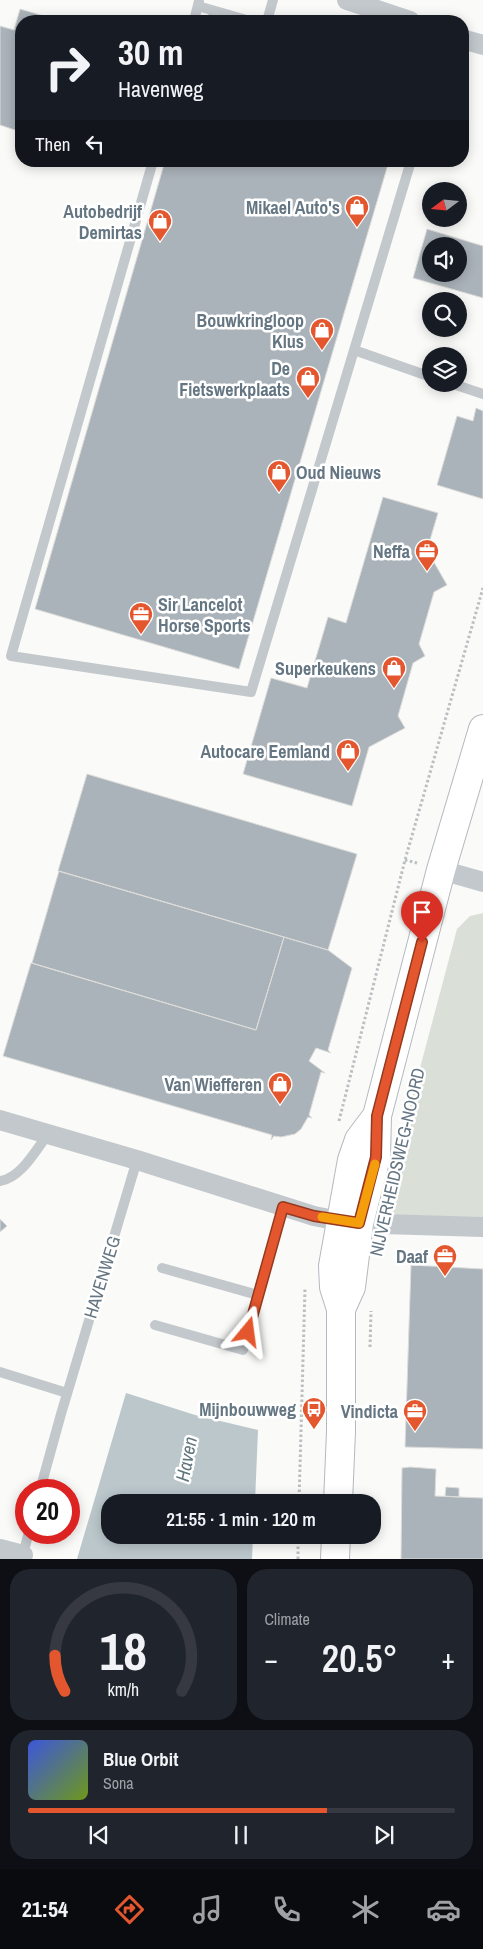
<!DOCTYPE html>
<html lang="en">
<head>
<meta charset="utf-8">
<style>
	body { margin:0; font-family:"Archivo Narrow",sans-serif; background:#20242c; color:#f1f3f6; height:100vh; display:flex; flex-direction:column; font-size:19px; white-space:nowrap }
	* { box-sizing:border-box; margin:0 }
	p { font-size:16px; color:#9ea1a6 }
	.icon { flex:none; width:28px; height:28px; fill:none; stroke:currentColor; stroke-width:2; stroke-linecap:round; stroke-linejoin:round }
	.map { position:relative; height:1559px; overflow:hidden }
	.sheet { display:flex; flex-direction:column; gap:10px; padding:10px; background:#0d0f14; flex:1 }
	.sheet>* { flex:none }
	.top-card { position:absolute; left:15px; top:15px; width:454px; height:152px; border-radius:20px; box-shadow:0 2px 12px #0003; background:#171b24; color:#f1f3f6; overflow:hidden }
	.needle { width:32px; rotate:254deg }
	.fabs { position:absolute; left:422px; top:182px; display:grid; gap:10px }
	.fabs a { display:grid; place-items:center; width:45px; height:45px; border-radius:50%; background:#171b24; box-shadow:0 2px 12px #0003; font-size:25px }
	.speed { position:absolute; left:15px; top:1479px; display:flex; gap:10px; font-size:25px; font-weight:700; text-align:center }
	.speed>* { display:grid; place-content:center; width:65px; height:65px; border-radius:50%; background:#171b24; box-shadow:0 2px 12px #0003; line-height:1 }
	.speed .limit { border:8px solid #d22; background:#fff; color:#111 }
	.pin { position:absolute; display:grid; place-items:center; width:42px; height:42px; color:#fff; margin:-51px -21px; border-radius:50% 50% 50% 0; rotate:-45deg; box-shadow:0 0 5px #0007 }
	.pin .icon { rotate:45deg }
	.me { position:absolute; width:55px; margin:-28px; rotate:16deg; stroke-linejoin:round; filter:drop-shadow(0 0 4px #0008) }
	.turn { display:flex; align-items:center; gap:18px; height:105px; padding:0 20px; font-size:22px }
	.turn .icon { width:65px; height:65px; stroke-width:2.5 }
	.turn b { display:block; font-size:35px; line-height:42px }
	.then { display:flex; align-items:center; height:48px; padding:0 20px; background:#0003; gap:10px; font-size:19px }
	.big { font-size:38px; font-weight:600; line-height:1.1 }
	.sheet .widget { flex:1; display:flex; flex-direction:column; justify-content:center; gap:8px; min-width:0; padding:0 18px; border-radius:20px; background:#20242c }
	.sheet .dial { align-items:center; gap:0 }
	.dial svg { height:130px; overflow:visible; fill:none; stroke:#363941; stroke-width:7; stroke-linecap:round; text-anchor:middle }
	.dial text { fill:#f1f3f6; stroke:none }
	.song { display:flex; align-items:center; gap:15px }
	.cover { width:60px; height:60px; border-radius:8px; background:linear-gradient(135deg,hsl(230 70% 55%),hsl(80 70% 35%)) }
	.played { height:5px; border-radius:2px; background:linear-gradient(90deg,#e4572e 70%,#363941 70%) }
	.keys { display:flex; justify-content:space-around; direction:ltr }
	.heat { display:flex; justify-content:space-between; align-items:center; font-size:28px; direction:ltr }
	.sheet .tiles { flex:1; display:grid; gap:10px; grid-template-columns:1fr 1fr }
	.widget:last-child { grid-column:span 2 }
	.trip { position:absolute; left:101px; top:1494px; width:280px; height:50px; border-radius:20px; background:#171b24; box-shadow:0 2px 12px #0003; font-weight:600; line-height:50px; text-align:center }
	.tab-bar { display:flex; height:80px; justify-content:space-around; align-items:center; background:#090b0e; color:#9ea1a6 }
	.tab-bar .icon { width:35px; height:35px }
	.tab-bar .active { color:#e4572e }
	.tab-bar b { font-size:22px; color:#f1f3f6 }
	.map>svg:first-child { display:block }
	.green { fill:#dadfd7 }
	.water { fill:#bbc7cb }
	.building { fill:#aab3b9; stroke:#dcdcda; fill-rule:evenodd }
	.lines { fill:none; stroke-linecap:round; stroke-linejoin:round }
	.secondary-casing { stroke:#b3babf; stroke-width:30 }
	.path { stroke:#bbbfc2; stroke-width:3; stroke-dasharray:2.5 2.5; stroke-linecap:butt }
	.lane { stroke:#c3c8cc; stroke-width:10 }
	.street { stroke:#c3c8cc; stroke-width:20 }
	.secondary { stroke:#fff; stroke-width:28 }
	.route-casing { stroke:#94391e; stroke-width:12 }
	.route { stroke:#e4572e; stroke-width:9 }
	.slow { stroke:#f59e0b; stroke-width:9 }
	.labels { text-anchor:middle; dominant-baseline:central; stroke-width:5; stroke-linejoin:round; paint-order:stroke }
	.poi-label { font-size:18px; font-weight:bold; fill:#657683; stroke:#fff; text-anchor:end }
	.street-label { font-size:18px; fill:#657683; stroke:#fff }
	.water-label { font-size:19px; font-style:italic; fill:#60757c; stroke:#fff }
</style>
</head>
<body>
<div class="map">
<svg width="483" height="1559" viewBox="0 0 483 1559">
	<rect width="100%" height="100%" fill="#fafaf8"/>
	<path class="green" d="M 483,913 L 483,1220 L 400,1218 L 388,1208 L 387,1192 L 457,929 L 470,916 Z"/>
	<path class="water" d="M 126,1393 L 195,1415 L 258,1430 L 255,1502 L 110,1502 L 110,1535 L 253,1535 L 252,1559 L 77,1559 Z"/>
	<path class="building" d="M 20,9 L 61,21 L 21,21 L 21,132 L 0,125 L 0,26 L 14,30 Z
		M 209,13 L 238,21 L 206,21 Z
		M 165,161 L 389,161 L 239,669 L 35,609 Z
		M 427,229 L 483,246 L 483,298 L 413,278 ZM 431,246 L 459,246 L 459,274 L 431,274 Z
		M 476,408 L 483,411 L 483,499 L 437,485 L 457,416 L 473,421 Z
		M 383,497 L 438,513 L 427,550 L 447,585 L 434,592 L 419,644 L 425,656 L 413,663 L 398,716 L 405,728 L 369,747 L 352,806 L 243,774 L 271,678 L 307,688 L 328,617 L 346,623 Z
		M 87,774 L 357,854 L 328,950 L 58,871 Z
		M 59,871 L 284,937 L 256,1030 L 32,963 Z
		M 284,937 L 328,950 L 352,968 L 328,1050 L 331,1053 L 316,1048 L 309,1061 L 325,1073 L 321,1072 L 309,1115 L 312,1118 L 308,1117 L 301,1129 L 295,1134 L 281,1137 L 274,1136 L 271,1140 L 272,1135 L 3,1056 L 31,963 L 256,1030 Z
		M 0,1219 L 7,1226 L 0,1232 Z
		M 411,1265 L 483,1269 L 483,1449 L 405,1447 Z
		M 410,1467 L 436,1469 L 435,1496 L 483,1498 L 483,1559 L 401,1559 L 402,1468 Z
		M 446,1487 L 459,1488 L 459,1497 L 445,1496 Z"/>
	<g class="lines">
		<g class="secondary-casing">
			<path id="secondary" d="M 341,1309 L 351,1287 L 359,1223 L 376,1157 L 377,1116 L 441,870 L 483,729
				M 338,1502 L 341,1432 L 341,1309 L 334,1287 L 333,1266 L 352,1160 L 359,1140 L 377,1116
				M 335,1559 L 336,1535"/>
		</g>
		<path class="path" d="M 405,860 L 417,863
			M 339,1121 L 405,860 L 483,588
			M 370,1347 L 371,1311
			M 299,1502 L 305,1288
			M 298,1559 L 298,1535"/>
		<path class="lane" d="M 198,6 L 250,21
			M 194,21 L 199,1
			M 267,21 L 273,0
			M 153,161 L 11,656 L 251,692 L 411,161
			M 354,350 L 431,377
			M 453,384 L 483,394
			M 0,1181 C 21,1178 36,1150 48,1134
			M 162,1268 L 258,1295
			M 155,1325 L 243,1350 L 283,1207
			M 0,1372 L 67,1393
			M 40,1490 L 61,1414 L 137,1160
			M 22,1558 L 29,1532"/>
		<path class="street" d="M 347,0 L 410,21
			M 462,39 L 483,45
			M 441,870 L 483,882
			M 0,1120 L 137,1160 L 314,1216 L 349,1223 L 483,1227
			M 0,1549 L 23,1555"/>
		<use href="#secondary" class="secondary"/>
	</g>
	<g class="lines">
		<g class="route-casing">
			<path id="route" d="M 248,1332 L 283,1207 L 314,1216 L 359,1223 L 376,1157 L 377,1116 L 422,942"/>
		</g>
		<use href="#route" class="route"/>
		<path class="slow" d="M 322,1217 L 359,1223 L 375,1164"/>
	</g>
	<defs>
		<g id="shop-pin" transform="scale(1.25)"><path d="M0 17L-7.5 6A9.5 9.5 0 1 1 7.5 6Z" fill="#e4572e" stroke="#fff"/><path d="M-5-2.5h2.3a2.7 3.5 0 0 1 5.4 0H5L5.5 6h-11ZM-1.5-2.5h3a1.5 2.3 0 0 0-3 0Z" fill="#fff"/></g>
		<g id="office-pin" transform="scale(1.25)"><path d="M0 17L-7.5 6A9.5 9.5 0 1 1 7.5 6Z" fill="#e4572e" stroke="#fff"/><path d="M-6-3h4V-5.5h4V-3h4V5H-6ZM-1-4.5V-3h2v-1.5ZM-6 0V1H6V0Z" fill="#fff"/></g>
		<g id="bus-pin" transform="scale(1.25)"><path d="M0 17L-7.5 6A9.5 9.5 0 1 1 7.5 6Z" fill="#e4572e" stroke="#fff"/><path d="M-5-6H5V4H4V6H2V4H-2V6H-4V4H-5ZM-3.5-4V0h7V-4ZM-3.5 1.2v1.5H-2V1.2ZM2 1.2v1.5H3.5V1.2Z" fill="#fff"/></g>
	</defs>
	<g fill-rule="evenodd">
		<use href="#shop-pin" x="357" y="207"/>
		<use href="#shop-pin" x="160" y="221"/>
		<use href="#shop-pin" x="322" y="330"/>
		<use href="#shop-pin" x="308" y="378"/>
		<use href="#shop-pin" x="279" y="472"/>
		<use href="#office-pin" x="427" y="551"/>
		<use href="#office-pin" x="141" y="614"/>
		<use href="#shop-pin" x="394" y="668"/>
		<use href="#shop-pin" x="348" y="751"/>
		<use href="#shop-pin" x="280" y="1084"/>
		<use href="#office-pin" x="445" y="1256"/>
		<use href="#bus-pin" x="314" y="1409"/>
		<use href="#office-pin" x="415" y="1411"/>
	</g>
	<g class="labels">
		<g class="poi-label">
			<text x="340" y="207">Mikael Auto's</text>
			<text x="142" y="211">Autobedrijf<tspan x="142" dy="21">Demirtas</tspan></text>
			<text x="304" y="320">Bouwkringloop<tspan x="304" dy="21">Klus</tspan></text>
			<text x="290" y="368">De<tspan x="290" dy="21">Fietswerkplaats</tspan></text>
			<text x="296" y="472" text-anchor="start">Oud Nieuws</text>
			<text x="410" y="551">Neffa</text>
			<text x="158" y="604" text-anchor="start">Sir Lancelot<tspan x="158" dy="21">Horse Sports</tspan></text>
			<text x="376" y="668">Superkeukens</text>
			<text x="330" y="751">Autocare Eemland</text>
			<text x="262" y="1084">Van Wiefferen</text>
			<text x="428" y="1256">Daaf</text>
			<text x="296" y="1409">Mijnbouwweg</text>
			<text x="398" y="1411">Vindicta</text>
		</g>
		<g class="street-label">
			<text transform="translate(397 1162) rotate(-77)">NIJVERHEIDSWEG-NOORD</text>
			<text transform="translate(102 1277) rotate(-73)">HAVENWEG</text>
		</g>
		<g class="water-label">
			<text transform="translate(186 1459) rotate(-79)">Haven</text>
		</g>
	</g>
</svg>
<div class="fabs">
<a><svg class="needle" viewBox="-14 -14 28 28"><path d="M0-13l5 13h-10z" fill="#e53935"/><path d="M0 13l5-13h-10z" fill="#9ea1a6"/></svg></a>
<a><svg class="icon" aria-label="sound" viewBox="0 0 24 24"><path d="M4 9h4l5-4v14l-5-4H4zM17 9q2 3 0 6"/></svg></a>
<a><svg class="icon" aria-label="search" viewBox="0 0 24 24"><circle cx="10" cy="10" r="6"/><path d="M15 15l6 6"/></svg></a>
<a><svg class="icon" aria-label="layers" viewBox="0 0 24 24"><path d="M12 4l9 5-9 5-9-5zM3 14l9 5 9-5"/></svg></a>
</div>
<div class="speed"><div class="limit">20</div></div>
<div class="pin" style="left:422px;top:942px;background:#d93025"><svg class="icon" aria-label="arrive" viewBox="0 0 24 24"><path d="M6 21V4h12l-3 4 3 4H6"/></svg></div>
<svg class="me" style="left:248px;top:1332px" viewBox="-20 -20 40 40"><path d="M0-17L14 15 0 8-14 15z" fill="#e4572e" stroke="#fff" stroke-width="4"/></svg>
<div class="trip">21:55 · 1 min · 120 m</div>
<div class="top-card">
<div class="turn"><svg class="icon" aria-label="right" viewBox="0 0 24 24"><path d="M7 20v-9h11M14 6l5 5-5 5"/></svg><div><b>30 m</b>Havenweg</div></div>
<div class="then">Then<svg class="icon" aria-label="left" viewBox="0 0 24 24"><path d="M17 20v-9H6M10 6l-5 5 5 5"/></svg></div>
</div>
</div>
<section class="sheet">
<div class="tiles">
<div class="widget dial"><svg viewBox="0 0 100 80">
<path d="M14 69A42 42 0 1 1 86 69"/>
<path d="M14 69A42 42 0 0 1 8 47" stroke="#e4572e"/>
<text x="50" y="56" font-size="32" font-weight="700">18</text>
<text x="50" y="72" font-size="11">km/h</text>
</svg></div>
<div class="widget"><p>Climate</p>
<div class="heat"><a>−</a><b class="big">20.5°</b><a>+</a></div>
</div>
<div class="widget">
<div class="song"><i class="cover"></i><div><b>Blue Orbit</b><p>Sona</p></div></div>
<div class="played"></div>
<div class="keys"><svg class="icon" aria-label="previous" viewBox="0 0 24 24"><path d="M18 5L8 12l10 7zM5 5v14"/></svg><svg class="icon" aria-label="pause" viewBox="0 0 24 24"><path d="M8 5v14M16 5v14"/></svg><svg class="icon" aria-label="next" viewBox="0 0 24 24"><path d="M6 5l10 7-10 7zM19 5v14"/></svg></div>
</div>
</div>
</section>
<nav class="tab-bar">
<b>21:54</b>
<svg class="icon active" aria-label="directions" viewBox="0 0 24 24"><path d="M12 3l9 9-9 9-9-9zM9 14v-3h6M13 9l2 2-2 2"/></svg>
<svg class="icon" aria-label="music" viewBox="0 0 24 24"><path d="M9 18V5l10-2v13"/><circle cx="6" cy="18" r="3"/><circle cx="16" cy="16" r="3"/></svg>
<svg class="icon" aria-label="phone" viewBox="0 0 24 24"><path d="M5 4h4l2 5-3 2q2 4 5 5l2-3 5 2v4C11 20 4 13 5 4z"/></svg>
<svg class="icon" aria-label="climate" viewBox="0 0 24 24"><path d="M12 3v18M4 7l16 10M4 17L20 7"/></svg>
<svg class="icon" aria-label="car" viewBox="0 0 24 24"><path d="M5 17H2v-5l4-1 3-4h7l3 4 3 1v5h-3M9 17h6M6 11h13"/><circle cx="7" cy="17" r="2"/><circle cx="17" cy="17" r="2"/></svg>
</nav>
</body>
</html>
